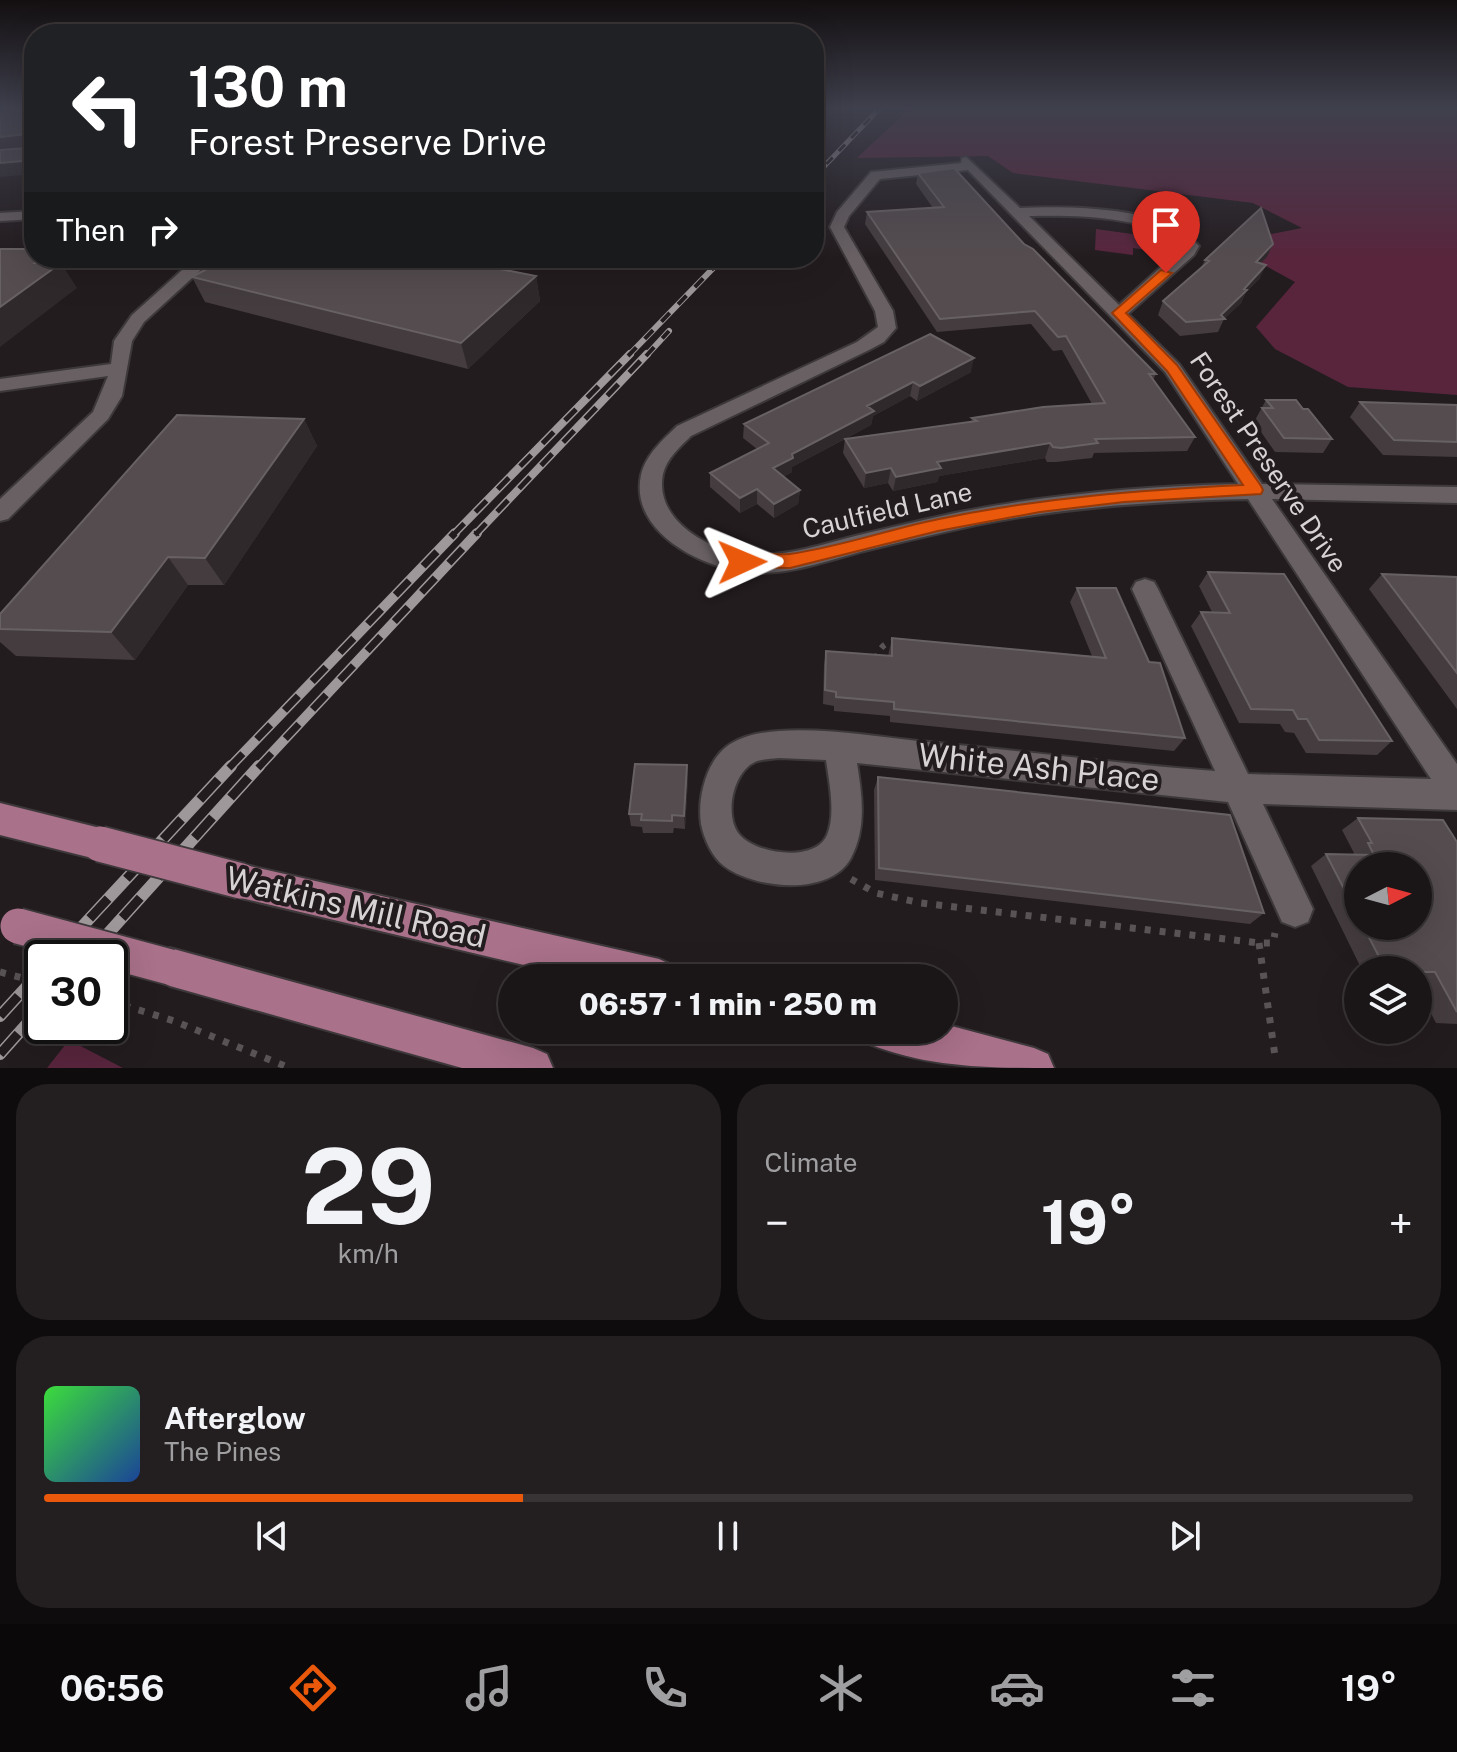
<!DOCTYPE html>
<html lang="en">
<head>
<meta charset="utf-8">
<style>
	body { margin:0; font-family:"Public Sans",sans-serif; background:#231e20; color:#f1f3f6; height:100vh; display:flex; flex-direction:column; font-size:30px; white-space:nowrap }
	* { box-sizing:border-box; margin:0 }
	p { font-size:26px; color:#9f9fa1 }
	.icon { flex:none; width:44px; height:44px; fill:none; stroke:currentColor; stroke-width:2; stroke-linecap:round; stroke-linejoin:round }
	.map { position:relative; height:1068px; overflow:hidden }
	.side { display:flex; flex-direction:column; gap:16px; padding:16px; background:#0e0c0d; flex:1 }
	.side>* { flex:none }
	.top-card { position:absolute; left:24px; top:24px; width:800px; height:244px; border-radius:32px; box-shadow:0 8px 32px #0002,0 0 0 2px #383436; background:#202124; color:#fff; overflow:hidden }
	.needle { width:52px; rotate:84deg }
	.controls { position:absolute; left:1344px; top:852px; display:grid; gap:16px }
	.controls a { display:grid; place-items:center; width:88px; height:88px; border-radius:50%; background:#1a1517; box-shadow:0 8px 32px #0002,0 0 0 2px #383436; font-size:40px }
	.speed { position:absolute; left:24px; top:940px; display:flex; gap:16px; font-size:40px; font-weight:700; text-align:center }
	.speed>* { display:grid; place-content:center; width:104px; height:104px; border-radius:50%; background:#1a1517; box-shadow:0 8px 32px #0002,0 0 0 2px #383436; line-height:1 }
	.speed .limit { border:4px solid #111; border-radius:12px; background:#fff; color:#111 }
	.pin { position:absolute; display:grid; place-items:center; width:68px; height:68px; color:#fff; margin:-82px -34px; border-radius:50% 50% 50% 0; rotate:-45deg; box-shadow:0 0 8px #0007 }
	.pin .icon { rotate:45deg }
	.me { position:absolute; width:88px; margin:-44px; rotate:89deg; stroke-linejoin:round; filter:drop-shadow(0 0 6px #0008) }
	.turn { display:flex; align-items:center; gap:28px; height:168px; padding:0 32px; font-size:36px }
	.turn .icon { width:104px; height:104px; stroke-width:2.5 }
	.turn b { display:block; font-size:56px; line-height:68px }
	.then { display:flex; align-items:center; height:76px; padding:0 32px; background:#0003; gap:16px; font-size:30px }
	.big { font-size:60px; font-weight:800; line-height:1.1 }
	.side .card { flex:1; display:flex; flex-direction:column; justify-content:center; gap:12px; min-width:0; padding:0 28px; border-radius:32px; background:#231e20 }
	.side .dial { align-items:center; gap:0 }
	.dial b { font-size:104px; line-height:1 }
	.song { display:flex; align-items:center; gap:24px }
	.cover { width:96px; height:96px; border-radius:12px; background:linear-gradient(135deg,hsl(120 70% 55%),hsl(220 70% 35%)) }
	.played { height:8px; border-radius:4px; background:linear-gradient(90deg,#ea580c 35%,#383436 35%) }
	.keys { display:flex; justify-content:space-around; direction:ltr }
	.heat { display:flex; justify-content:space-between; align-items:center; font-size:44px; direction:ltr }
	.side .tiles { flex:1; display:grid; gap:16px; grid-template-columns:1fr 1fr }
	.card:last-child { grid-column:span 2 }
	.trip { position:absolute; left:498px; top:964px; width:460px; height:80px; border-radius:40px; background:#1a1517; box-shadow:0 8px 32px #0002,0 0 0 2px #383436; font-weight:800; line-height:80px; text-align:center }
	.dock { display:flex; height:128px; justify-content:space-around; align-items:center; background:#0a0809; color:#9f9fa1 }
	.dock .icon { width:56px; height:56px }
	.dock .selected { color:#ea580c }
	.dock b { font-size:36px; color:#f1f3f6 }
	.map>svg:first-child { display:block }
	.green { fill:#58253d }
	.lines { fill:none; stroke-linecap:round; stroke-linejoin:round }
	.minor-casing { stroke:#3d383a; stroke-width:4 }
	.major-casing { stroke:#3d383a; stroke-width:4 }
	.path-far1 { stroke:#595356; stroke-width:6; stroke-dasharray:5 7; stroke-linecap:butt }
	.path { stroke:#595356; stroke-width:7; stroke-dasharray:6 9; stroke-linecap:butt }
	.minor { fill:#686063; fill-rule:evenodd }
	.major { fill:#a9718a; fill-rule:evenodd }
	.rail-far4-casing { stroke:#9e989b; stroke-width:5 }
	.rail-far3-casing { stroke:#9e989b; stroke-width:6 }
	.rail-far2-casing { stroke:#9e989b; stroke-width:8 }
	.rail-far1-casing { stroke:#9e989b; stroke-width:10 }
	.rail-casing { stroke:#9e989b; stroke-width:12 }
	.rail-far4 { stroke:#231c1f; stroke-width:3; stroke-dasharray:9; stroke-linecap:butt }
	.rail-far3 { stroke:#231c1f; stroke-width:4; stroke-dasharray:12; stroke-linecap:butt }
	.rail-far2 { stroke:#231c1f; stroke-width:5; stroke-dasharray:16; stroke-linecap:butt }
	.rail-far1 { stroke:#231c1f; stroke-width:7; stroke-dasharray:20; stroke-linecap:butt }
	.rail { stroke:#231c1f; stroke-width:9; stroke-dasharray:27; stroke-linecap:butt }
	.major-bridge-casing { stroke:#3d383a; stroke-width:39; stroke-linecap:butt }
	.path-bridge { stroke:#595356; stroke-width:7; stroke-dasharray:6 9; stroke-linecap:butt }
	.major-bridge { stroke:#a9718a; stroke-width:35 }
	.wall { fill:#443c3f; fill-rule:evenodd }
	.shaded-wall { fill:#30292c }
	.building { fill:#544c4f; stroke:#686164; stroke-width:2 }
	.route { fill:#ea580c; stroke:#983908; stroke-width:2 }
	.labels { text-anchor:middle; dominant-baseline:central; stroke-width:8; stroke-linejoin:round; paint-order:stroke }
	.street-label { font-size:26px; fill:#d7d2d4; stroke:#231c1f }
	.near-street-label { font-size:32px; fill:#d7d2d4; stroke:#231c1f }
</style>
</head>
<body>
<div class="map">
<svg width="1457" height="1068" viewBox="0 0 1457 1068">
	<rect width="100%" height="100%" fill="#231c1f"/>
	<path class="green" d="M 909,109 L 1457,109 L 1457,395 L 1348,387 L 1275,349 L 1256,327 L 1295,282 L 1224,243 L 1302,228 L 1253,203 L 1013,173 L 988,156 L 857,158 Z
		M 1096,229 L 1154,237 L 1155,251 L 1133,248 L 1133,255 L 1095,250 Z
		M 69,1040 L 123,1068 L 47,1068 Z"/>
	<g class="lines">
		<g class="minor-casing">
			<path id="minor" d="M 966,157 L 1020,208 C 1069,206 1166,206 1199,246 L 1194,255 L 1128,314 L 1179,364 L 1262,484 L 1457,487 L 1457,503 L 1272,499 L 1457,764 L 1457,810 L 1263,804 L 1313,909 L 1308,922 L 1295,927 L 1282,922 L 1228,802 L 857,763 C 862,795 867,828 851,858 C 830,897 754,889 724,866 C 712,857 704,839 701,824 C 697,797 707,757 732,743 C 746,735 763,732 779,731 C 824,728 873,736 918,741 C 1017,750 1116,764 1215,771 L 1132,589 L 1136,582 L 1145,579 L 1154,582 L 1158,589 L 1248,774 L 1431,779 L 1248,499 C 1157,501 1066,507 976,525 C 939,533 901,542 864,551 C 826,561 784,577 745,572 C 700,567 629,531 641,475 C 646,454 663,440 677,426 L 857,342 L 878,327 L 875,311 L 830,227 L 837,212 L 871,172 L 961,163 L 962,158 ZM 968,170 L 1165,372 L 1238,484 C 1145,486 1052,494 960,512 C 926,519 893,527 859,535 C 823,544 784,558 746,554 C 708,550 654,520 663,474 C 667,458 680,447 691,436 L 869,350 L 884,342 L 896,328 L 893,311 L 844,227 L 849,216 L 880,179 ZM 1029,216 C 1072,215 1152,215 1183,247 L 1119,305 ZM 779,758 L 826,760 C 829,782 836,814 827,835 C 815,863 755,854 739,834 C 724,815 733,772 755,762 C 762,759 771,759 779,758 Z
				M 34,211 L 34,219 L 0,221 L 0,213 Z
				M 191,258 L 207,258 L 203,268 L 144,322 L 132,341 L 122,396 L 108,419 L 8,519 L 0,521 L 0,499 L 93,412 L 108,376 L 0,391 L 0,379 L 111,364 L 114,341 L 132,315 L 190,263 Z"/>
		</g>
		<g class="major-casing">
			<path id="major" d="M 0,803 L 100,828 L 112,832 L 117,844 L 112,856 L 100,860 L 0,835 Z
				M 241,864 L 659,959 L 672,965 L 678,978 L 579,978 L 241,898 L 229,893 L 224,881 L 229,869 Z
				M 170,948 L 533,1048 L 547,1054 L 553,1068 L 462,1068 L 170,986 L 157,980 L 151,967 L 157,954 Z
				M 944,1024 L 1034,1048 L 1048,1054 L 1054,1068 C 991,1068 929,1068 869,1044 L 863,1030 L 944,1030 Z"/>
		</g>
		<path class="path-far1" d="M 876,659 C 879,649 884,642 895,642"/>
		<path class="path" d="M 851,879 L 876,893 L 921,903 L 1259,943 L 1273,943 L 1275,933
			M 1259,943 L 1275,1056
			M 110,1001 L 174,1021 L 290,1068"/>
		<use href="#minor" class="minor"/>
		<use href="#major" class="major"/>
		<g class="rail-far4-casing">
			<path id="rail-far4" d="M 814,177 L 879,109"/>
		</g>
		<g class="rail-far3-casing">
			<path id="rail-far3" d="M 628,356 L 723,258
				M 646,356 L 669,331"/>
		</g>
		<g class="rail-far2-casing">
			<path id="rail-far2" d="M 453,535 L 630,354
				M 475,535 L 647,354"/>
		</g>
		<g class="rail-far1-casing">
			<path id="rail-far1" d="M 229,768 L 455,533
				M 258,768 L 477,533"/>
		</g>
		<g class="rail-casing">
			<path id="rail" d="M 53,958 L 231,766
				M 86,958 L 259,766
				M 0,1016 L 42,970
				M 0,1054 L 42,1007"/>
		</g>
		<use href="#rail-far4" class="rail-far4"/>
		<use href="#rail-far3" class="rail-far3"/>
		<use href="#rail-far2" class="rail-far2"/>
		<use href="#rail-far1" class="rail-far1"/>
		<use href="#rail" class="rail"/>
		<g class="major-bridge-casing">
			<path id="major-bridge" d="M 100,844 L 241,881
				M 18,926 L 170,967"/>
		</g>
		<path class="path-bridge" d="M 0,972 L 42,983"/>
		<use href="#major-bridge" class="major-bridge"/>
	</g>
	<path class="wall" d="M 918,173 L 1024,244 L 1156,374 L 1153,380 L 1195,437 L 1187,451 L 1094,453 L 1092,458 L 1056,462 L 1047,462 L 1045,458 L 939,476 L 937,482 L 893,491 L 888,483 L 864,488 L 843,453 L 845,439 L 792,467 L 792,472 L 783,477 L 800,490 L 798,504 L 774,518 L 757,504 L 740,513 L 710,487 L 710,473 L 757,449 L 743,438 L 744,424 L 930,334 L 971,372 L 917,401 L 910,396 L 873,416 L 871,425 L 845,439 L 971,422 L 972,418 L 1092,404 L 1062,350 L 1053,351 L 1031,324 L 937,332 L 865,224 L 867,212 L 933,208 L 916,184 Z
		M 1267,257 L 1261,263 L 1260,278 L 1246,292 L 1241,303 L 1224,319 L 1218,332 L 1180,336 L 1158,315 L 1163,301 L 1201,268 L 1205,260 Z
		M 198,258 L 443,258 L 536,276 L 540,301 L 468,369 L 205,302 L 192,277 L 204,270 Z
		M 1266,400 L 1303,409 L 1332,439 L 1323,453 L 1275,452 L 1254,422 Z
		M 1360,402 L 1457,405 L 1457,457 L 1383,455 L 1350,417 Z
		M 304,419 L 317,446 L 224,585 L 188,585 L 135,660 L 16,656 L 0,642 L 0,614 Z
		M 1208,572 L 1392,741 L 1377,755 L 1306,753 L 1294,733 L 1285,732 L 1280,724 L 1239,723 L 1191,626 L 1201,612 L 1212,612 L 1199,586 Z
		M 1382,574 L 1457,577 L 1457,709 L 1369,589 Z
		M 1077,588 L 1149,662 L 1185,738 L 1174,751 L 890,722 L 890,716 L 834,711 L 834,706 L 823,704 L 824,665 L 826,651 L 888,656 L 892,638 L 1092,656 L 1070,602 Z
		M 687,765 L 688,778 L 685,829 L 674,828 L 673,833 L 643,833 L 642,827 L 631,826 L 629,814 Z
		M 878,777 L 1264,913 L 1250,924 L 875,880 L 874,790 Z
		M 1358,818 L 1457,842 L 1457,1024 L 1436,1023 L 1418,988 L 1418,970 L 1362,970 L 1311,866 L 1326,854 L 1352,855 L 1354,853 L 1342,830 ZM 1358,866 L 1418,926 L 1358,926 Z"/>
	<path class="shaded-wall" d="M 27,134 L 34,146 L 0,150 L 0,137 Z
		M 34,160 L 34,174 L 0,177 L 0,163 Z
		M 1273,244 L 1267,257 L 1249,275 L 1256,262 Z
		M 41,258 L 58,258 L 77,288 L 0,347 L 0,307 L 35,263 Z
		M 1266,265 L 1260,278 L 1246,292 L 1241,303 L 1224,319 L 1221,315 Z
		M 536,276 L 540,301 L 468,369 L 461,343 Z
		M 974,358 L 971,372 L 917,401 L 920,386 Z
		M 913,382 L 910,396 L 873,416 L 871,425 L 792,467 L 792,472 L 772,483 L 773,468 L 792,454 L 867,406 Z
		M 304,419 L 317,446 L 224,585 L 205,558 Z
		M 1050,443 L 1045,458 L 939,476 L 937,482 L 893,491 L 896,477 L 937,462 Z
		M 891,468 L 888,483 L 864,488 L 866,473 Z
		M 757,489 L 757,504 L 740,513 L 740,498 Z
		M 800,490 L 798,504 L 774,518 L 774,504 Z
		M 168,557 L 188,585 L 135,660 L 111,632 Z
		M 687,765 L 688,778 L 685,829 L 684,816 Z"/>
	<path class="building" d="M 0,109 L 34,109 L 34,160 L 0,163 L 0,150 L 27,148 L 30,145 L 27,134 L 0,137 Z
		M 954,168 L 1024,244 L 1033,249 L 1156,374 L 1149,374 L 1195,437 L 1095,439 L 1098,443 L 1061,448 L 1053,447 L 1050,443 L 937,462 L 941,468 L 896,477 L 891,468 L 866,473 L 845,439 L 977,421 L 972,418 L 1043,407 L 1105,403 L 1066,336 L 1058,337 L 1035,311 L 940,319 L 867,212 L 944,207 L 918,173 Z
		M 1261,208 L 1273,244 L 1256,262 L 1266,265 L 1244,289 L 1247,290 L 1221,315 L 1225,319 L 1186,322 L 1163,301 L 1209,261 L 1205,260 Z
		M 0,249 L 34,249 L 34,258 L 41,258 L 35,263 L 61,263 L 0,307 Z
		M 206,258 L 443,258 L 536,276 L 461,343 L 192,277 L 220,262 Z
		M 930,334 L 974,358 L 920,386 L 913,382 L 867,406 L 874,411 L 792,454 L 793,458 L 773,468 L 800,490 L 774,504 L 757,489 L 740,498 L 710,473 L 769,443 L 744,424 Z
		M 1266,400 L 1296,400 L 1303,409 L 1308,409 L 1332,439 L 1284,438 L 1262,408 L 1273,408 Z
		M 1360,402 L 1457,405 L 1457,442 L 1394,440 Z
		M 177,415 L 304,419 L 205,558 L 168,557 L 111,632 L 0,629 L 0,614 Z
		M 1208,572 L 1284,574 L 1392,741 L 1319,740 L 1307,719 L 1298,719 L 1293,710 L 1251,709 L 1201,612 L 1230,613 Z
		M 1382,574 L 1457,577 L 1457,673 Z
		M 1077,588 L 1116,588 L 1149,662 L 1160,663 L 1185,738 L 894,709 L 894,702 L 836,697 L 836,692 L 825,690 L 826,651 L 892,656 L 892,638 L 1106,658 Z
		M 635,764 L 687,765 L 684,816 L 672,815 L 672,821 L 641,820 L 642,814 L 629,814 Z
		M 878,777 L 1230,815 L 1264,913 L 879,868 Z
		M 1358,818 L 1443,820 L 1457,842 L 1457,1012 L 1435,972 L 1418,972 L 1418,970 L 1386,970 L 1363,926 L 1418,926 L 1418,866 L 1358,866 L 1358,916 L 1326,854 L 1374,855 L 1368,843 L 1372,843 Z"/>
	<linearGradient id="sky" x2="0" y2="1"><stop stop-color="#130f11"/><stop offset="0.42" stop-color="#3f404d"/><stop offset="1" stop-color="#3f404d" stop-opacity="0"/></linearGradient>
	<rect width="1457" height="258" fill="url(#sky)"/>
	<path class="route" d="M 1161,270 L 1172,273 L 1126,313 L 1177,365 L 1261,486 L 1263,490 L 1261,494 L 1124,502 L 1040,512 L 938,531 L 790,568 L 735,567 L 732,562 C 742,548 775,556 790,554 C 840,547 890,529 939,519 C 1040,498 1140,490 1243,485 L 1167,371 L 1112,313 Z"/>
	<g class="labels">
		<g class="street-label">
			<text transform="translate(1269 462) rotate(56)">Forest Preserve Drive</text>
			<text transform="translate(887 510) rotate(-13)">Caulfield Lane</text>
		</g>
		<g class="near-street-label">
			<text transform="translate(1039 767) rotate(6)">White Ash Place</text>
			<text transform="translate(356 907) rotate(13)">Watkins Mill Road</text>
		</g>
	</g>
</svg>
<div class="controls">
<a><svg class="needle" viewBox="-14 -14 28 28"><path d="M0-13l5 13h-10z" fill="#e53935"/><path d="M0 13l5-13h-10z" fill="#9f9fa1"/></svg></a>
<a><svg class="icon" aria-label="layers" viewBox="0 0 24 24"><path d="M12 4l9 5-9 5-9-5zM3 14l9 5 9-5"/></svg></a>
</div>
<div class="speed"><div class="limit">30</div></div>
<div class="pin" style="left:1166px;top:273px;background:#d93025"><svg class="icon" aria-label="arrive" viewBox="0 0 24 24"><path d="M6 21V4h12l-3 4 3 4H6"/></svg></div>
<svg class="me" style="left:742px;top:562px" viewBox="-20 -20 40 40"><path d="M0-17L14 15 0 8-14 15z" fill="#ea580c" stroke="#fff" stroke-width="4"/></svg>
<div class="trip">06:57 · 1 min · 250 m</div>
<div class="top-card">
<div class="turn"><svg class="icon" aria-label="left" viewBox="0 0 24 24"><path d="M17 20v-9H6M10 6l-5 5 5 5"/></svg><div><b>130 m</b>Forest Preserve Drive</div></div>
<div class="then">Then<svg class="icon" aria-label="right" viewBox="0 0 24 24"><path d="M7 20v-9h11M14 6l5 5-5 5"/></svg></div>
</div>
</div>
<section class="side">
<div class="tiles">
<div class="card dial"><b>29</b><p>km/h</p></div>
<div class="card"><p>Climate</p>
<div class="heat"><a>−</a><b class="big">19°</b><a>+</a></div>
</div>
<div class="card">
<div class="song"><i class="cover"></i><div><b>Afterglow</b><p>The Pines</p></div></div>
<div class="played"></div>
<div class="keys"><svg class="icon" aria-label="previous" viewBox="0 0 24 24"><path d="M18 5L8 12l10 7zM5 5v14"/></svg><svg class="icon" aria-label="pause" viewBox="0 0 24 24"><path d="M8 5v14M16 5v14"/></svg><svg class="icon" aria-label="next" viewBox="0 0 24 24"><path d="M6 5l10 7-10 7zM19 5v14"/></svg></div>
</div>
</div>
</section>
<nav class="dock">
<b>06:56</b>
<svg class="icon selected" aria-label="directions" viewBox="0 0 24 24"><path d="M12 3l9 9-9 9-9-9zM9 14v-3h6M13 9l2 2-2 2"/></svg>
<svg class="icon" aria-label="music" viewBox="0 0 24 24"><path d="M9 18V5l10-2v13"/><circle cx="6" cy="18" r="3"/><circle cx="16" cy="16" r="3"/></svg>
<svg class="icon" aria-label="phone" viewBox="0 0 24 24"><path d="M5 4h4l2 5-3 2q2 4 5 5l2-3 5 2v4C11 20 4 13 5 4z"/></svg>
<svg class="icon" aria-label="climate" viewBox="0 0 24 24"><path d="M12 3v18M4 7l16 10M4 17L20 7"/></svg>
<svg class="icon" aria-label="car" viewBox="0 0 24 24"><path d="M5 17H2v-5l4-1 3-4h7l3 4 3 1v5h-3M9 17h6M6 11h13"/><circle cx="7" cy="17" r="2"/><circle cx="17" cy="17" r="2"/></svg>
<svg class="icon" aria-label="filters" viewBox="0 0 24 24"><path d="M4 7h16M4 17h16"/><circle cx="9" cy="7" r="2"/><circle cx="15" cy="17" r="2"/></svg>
<b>19°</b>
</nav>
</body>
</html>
